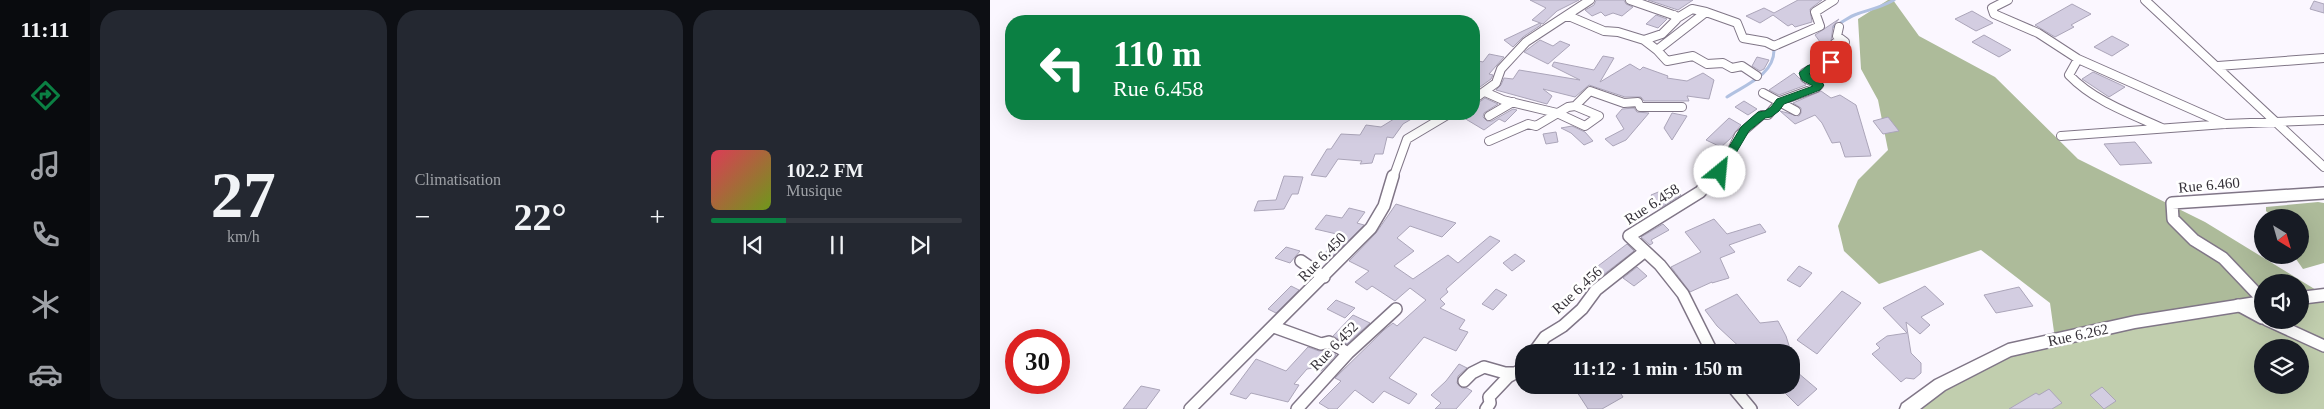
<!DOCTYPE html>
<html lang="fr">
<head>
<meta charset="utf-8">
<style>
	body { margin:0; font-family:"Times New Roman",serif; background:#242831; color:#f1f3f6; height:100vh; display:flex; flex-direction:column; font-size:19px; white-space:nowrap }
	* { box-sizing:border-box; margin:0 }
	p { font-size:16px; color:#9ea1a6 }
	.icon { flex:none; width:28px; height:28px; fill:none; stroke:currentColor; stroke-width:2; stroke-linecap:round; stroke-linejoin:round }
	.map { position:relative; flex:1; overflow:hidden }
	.drawer { display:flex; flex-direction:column; gap:10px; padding:10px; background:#0d0f14; width:900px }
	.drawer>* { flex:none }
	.guide { position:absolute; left:15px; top:15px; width:475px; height:105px; border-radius:20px; box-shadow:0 5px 20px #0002; background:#0b8043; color:#fff; overflow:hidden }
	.needle { width:32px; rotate:143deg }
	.controls { position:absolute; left:1264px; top:209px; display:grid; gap:10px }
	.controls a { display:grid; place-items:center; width:55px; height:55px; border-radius:50%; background:#171b24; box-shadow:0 5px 20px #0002; font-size:25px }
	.speed { position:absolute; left:15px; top:329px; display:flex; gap:10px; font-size:25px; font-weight:700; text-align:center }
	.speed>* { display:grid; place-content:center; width:65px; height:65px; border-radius:50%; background:#171b24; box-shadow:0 5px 20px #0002; line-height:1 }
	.speed .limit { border:8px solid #d22; background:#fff; color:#111 }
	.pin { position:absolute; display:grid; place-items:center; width:42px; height:42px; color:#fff; margin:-21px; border-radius:10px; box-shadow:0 2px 8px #0006 }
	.me { position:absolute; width:55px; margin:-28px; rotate:28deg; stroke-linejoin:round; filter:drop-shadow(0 0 4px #0008) }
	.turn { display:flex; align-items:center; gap:18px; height:105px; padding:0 25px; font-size:22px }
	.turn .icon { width:65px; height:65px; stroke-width:2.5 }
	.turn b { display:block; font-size:35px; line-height:42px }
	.big { font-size:38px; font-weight:700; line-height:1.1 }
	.drawer .tile { flex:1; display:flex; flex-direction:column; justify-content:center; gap:8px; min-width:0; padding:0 18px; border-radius:20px; background:#242831 }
	.drawer .dial { align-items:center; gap:0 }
	.dial b { font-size:65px; line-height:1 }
	.song { display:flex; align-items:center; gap:15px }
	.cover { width:60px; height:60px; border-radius:8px; background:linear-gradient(135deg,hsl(350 70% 55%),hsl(80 70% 35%)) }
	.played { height:5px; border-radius:2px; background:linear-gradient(90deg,#0b8043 30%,#363941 30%) }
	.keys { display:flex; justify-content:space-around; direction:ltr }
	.heat { display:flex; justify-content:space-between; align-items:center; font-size:28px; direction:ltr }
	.drawer .tiles { flex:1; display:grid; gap:10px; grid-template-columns:repeat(3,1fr) }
	.trip { position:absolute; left:525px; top:344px; width:285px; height:50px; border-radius:20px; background:#171b24; box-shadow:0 5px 20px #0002; font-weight:700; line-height:50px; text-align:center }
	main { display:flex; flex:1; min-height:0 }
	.menu { display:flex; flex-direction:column; width:90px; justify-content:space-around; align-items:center; background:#090b0e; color:#9ea1a6 }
	.menu .icon { width:35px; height:35px }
	.menu .on { color:#0b8043 }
	.menu b { font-size:22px; color:#f1f3f6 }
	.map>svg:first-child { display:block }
	.green { fill:#c1ceae; fill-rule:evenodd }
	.forest { fill:#adbb9a }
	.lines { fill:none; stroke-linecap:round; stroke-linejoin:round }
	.stream { stroke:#b1c1e1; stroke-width:3 }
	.building { fill:#d3cde1; stroke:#aba5b9 }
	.minor-far1-casing { stroke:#807687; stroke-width:10 }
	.minor-casing { stroke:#807687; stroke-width:14 }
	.tertiary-casing { stroke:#807687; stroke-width:3 }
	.minor-far1 { stroke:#fff; stroke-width:8 }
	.minor { stroke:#fff; stroke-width:11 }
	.tertiary { fill:#fff; fill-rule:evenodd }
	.route { fill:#0b8043; stroke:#07532c }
	.labels { text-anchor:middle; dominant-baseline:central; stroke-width:5; stroke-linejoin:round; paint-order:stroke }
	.street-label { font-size:15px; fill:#353138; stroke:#fff }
</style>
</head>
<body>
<main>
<nav class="menu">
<b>11:11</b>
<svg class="icon on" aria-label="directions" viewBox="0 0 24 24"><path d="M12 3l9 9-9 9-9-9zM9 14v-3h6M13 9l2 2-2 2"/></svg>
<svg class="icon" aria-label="music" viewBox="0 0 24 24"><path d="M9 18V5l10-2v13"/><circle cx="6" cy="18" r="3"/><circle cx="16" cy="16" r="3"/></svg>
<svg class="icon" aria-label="phone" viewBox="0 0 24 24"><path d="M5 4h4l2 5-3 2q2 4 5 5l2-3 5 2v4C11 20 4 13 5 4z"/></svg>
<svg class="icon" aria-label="climate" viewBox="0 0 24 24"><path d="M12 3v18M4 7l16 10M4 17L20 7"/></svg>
<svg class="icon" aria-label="car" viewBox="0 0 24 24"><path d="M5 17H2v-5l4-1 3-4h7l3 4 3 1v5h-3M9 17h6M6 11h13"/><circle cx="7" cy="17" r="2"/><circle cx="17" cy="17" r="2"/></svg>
</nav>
<section class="drawer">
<div class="tiles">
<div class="tile dial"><b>27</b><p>km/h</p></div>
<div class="tile"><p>Climatisation</p>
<div class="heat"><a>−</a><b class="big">22°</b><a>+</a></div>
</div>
<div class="tile">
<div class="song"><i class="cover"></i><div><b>102.2 FM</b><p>Musique</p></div></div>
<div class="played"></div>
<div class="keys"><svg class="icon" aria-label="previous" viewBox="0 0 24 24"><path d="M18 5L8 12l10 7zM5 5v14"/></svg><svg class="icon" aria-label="pause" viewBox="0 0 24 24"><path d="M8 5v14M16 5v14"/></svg><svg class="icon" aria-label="next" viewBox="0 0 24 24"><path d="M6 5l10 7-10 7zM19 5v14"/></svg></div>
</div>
</div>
</section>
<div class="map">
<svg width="1334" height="409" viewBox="0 0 1334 409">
	<rect width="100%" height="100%" fill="#fbf7ff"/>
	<path class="green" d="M 1310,296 L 1334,296 L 1334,409 L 918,409 L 1018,350 L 1272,302 L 1272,320 L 1310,320 ZM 1272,348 L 1310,348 L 1310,385 L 1272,385 Z"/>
	<path class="forest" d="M 898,0 L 903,0 L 929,36 L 1005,77 L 1088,159 L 1215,222 L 1331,293 L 1310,296 L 1310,282 L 1272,282 L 1272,302 L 1065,339 L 1060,303 L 991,250 L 889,284 L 854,251 L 848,226 L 868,180 L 898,150 L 888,100 L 871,69 L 868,19 Z
		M 1328,202 L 1334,203 L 1334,263 L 1313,269 L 1306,259 L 1317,246 L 1310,241 L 1310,218 L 1282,217 L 1276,211 L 1276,207 Z"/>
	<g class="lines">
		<path class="stream" d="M 839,28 C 851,25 857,17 867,14 C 881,9 890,8 904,0
			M 737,97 C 755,85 784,75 784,50 L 787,48"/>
	</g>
	<path class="building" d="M 540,0 L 589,0 L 567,11 L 553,24 L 542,20 L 556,8 Z
		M 606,0 L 634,0 L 636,4 L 643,7 L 632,16 L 623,13 L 615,16 L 611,12 L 602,16 L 595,10 L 604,5 Z
		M 658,0 L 703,0 L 688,10 Z
		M 808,0 L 832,0 L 820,9 L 822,22 L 805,27 L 802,24 L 798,26 L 783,15 L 770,23 L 756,16 L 774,8 L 784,13 Z
		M 1324,1 L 1334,4 L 1334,13 L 1320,9 Z
		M 1082,4 L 1101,14 L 1081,25 L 1084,27 L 1065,37 L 1045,25 Z
		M 982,11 L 1003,23 L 986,31 L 965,19 Z
		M 666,15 L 677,19 L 668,28 L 656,24 Z
		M 849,19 L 843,26 L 839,56 L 835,57 L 824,53 L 833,46 L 825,35 Z
		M 550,23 L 551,25 L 533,37 L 523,47 L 514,40 Z
		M 994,35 L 1021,50 L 1009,57 L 982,42 Z
		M 1122,36 L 1139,45 L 1122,56 L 1104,47 Z
		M 550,40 L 563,46 L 570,41 L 580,45 L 558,64 L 534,52 Z
		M 499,54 L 514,57 L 499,74 L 503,75 L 501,79 L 490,87 L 484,84 L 484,60 L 493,62 Z
		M 613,56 L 624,58 L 610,82 L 640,64 L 650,70 L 653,67 L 678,76 L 677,78 L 697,81 L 713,73 L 724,80 L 719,99 L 697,96 L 699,101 L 654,101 L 651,97 L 635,97 L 599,85 L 585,97 L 553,89 L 562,96 L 557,104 L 506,90 L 511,85 L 514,78 L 523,79 L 529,70 L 590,80 L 562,66 L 564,62 L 604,70 Z
		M 767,57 L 779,60 L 774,69 L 770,71 L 762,66 Z
		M 1103,72 L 1129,84 L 1135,87 L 1119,97 L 1092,79 Z
		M 804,73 L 816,85 L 789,95 L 779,90 Z
		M 831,91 L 841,98 L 850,95 L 866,105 L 881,156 L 855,157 L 850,142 L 842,143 L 832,123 L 825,115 L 805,124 L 790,111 L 809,116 L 811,113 L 811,108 L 803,103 Z
		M 495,98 L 508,104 L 494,113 L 493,117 L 497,121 L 502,121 L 523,109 L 527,110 L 515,122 L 509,119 L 494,130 L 474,118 L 479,114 L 484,114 L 487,107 L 484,106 Z
		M 754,101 L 767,109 L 758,115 L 745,107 Z
		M 632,109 L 644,108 L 647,112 L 659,113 L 636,140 L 623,146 L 615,139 L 634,129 L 626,116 Z
		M 682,113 L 697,116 L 682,140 L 674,128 Z
		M 412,114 L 430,114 L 413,124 L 403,138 L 397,137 L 393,154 L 385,154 L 382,163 L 370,164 L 372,161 L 348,159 L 336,177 L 321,175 L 337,149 L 341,149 L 351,134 L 370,135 L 376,125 L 391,127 Z
		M 898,117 L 909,131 L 893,134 L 883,121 Z
		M 739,118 L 751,125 L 740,139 L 731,147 L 716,140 Z
		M 582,126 L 595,132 L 603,141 L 594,145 L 581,133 L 571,128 Z
		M 566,132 L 568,142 L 556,144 L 553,134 Z
		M 1145,142 L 1162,163 L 1130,165 L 1114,144 Z
		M 294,176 L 313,177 L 308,194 L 302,194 L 294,209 L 264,211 L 268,201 L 286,200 Z
		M 683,186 L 691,195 L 670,208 L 661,195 Z
		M 406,204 L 466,223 L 452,237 L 420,226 L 407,238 L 424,251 L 404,266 L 423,279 L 458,255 L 468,263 L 500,236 L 510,241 L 456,289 L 458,292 L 450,299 L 455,304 L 450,308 L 475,320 L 469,329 L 478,332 L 466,351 L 434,337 L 399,378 L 427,394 L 419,404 L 394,391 L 383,403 L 365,390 L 347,409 L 339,409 L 329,403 L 351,381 L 345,378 L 394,330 L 403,323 L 407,326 L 436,300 L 420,288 L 405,301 L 382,286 L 377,290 L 365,282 L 379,271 L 359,261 L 386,233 Z
		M 359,208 L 375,212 L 367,223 L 374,225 L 342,257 L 334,254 L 351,235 L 325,229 L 336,215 L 352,218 Z
		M 724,219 L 737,234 L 770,224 L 776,232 L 739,245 L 745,252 L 730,258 L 739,278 L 722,283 L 722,282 L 700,292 L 681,267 L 711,252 L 695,232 Z
		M 673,224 L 679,230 L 661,240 L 663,243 L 660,245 L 651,237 Z
		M 637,244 L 644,251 L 613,275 L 604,269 Z
		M 296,247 L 310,251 L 300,263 L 285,258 Z
		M 525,254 L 535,261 L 522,271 L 513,263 Z
		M 809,266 L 822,273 L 810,287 L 797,280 Z
		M 647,267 L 657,276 L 644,286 L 633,278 Z
		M 301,286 L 309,290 L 286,313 L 278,309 Z
		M 935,286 L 954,304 L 931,317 L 940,325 L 930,334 L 916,322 L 921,353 L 931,363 L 931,373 L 924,379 L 916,378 L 911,382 L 882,354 L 890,348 L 886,344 L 897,336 L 917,333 L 893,308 Z
		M 1029,287 L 1043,306 L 1006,313 L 994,295 Z
		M 506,289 L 517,295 L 503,310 L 492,304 Z
		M 852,291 L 871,303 L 827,354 L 807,340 Z
		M 747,294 L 770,323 L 788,321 L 796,336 L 801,352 L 755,352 L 727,326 L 715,310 Z
		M 346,300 L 365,308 L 355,318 L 337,309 Z
		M 363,315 L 380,323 L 357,344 L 343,336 Z
		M 318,347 L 329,351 L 338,350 L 346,355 L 331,371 L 323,368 L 317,369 L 304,384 L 309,385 L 298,402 L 261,393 L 256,399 L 240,394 L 266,359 L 296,371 Z
		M 469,364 L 477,368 L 468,376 L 467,383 L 472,388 L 477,388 L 482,391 L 466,409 L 445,409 L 451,403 L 441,395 L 456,381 Z
		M 801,367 L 827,389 L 808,406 L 787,385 L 801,385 Z
		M 599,385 L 625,385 L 633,397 L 612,409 L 598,409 L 587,392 Z
		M 151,386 L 170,390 L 156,409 L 133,409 Z
		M 1112,387 L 1126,401 L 1114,409 L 1100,395 Z
		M 1059,389 L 1072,403 L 1062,409 L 1019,409 L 1046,393 L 1049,395 Z"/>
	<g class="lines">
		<g class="minor-far1-casing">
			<path id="minor-far1" d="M 640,0 L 689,17 L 702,9 L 716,12
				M 1018,0 L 1002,8 L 1004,14 L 1048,33 L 1088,59 L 1235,124
				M 1155,0 L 1334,167
				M 575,17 L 581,17 L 614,31 L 628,32 L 654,40 L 667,50 L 716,12 L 747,23 L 753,38 L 776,42 L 784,46 L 830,26 L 825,12 L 844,0
				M 654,40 L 672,34 L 686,20 L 684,15
				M 667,50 L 677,61 L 703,56 L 717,64 L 733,63 L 742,68 L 752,66 L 767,76
				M 1088,59 L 1079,75 C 1104,101 1139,113 1172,128
				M 1228,66 L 1334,58
				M 495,92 L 513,100 L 567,113 L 595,126 L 609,116 L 585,106
				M 773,93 L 806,111
				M 484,99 L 506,83 L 511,69 L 536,42 L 600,0
				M 499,116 L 523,102
				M 1071,136 L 1235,124 L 1334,120
				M 499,141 L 538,124 L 546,126 L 578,107 L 585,106 L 600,91 L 634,103 L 648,102 L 650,107 L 692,107
				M 403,178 L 417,139 L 459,114
				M 724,178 L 734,167 L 749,135 L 772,115 L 778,115 L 790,101 L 826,88 L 829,85 L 815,78 L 814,73 L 828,65 L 854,59 L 856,55 L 848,49 L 845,43 L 855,42 L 847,36 L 849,27"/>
		</g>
		<g class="minor-casing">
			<path id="minor" d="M 311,261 L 334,277
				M 1272,299 L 1233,258 L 1204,240 L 1183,219 L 1182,203 L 1334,193
				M 1248,305 L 1272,318
				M 1277,320 L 1334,346
				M 284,327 L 331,344 L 339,342 L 358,353
				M 544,352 L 555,337 L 573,326 L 592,309 L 606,290 L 654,252
				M 722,352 L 693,294 L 670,265 L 639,236 L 710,192 L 725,176
				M 474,381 L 482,373 L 494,367 L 515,373 L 523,373
				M 741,385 L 761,409
				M 200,409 L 381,228 L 394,206 L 403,176
				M 307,409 L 358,353 L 406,309
				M 496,409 L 500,403 L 499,397 L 518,377 L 534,368"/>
		</g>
		<g class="tertiary-casing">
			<path id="tertiary" d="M 1334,289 L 1334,301 L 1310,304 L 1310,292 Z
				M 1272,296 L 1272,308 L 1145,328 L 1021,356 L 955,390 L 930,409 L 910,409 L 912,404 L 945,380 L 1018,344 L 1145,316 Z"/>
		</g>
		<use href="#minor-far1" class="minor-far1"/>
		<use href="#minor" class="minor"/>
		<use href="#tertiary" class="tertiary"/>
	</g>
	<path class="route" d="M 841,59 L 845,62 L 844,64 L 823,70 L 819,74 L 832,83 L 834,85 L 830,90 L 794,104 L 789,111 L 781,117 L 775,118 L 759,131 L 733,175 L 726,175 L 724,172 L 751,127 L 768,112 L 775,111 L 781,107 L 787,99 L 823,86 L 812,80 L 809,73 L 817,66 Z"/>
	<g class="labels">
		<g class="street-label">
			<text transform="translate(1219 185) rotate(-5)">Rue 6.460</text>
			<text transform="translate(662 204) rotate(-33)">Rue 6.458</text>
			<text transform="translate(332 257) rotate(-46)">Rue 6.450</text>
			<text transform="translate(587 290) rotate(-43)">Rue 6.456</text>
			<text transform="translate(1088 335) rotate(-12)">Rue 6.262</text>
			<text transform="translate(344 346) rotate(-46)">Rue 6.452</text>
		</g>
	</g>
</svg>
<div class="controls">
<a><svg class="needle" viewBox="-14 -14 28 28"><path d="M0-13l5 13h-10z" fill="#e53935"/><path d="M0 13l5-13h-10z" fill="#9ea1a6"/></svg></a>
<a><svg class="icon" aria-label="sound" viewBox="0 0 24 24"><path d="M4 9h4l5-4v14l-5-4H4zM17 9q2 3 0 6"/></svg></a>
<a><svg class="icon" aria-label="layers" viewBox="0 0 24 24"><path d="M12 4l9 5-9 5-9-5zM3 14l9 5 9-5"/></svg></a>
</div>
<div class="speed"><div class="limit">30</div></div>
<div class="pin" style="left:841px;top:62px;background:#d93025"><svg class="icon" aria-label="arrive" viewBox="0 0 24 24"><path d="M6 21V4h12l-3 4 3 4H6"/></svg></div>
<svg class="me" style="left:730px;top:172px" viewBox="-20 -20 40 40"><circle r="19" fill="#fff"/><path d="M0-13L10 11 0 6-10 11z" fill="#0b8043"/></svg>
<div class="trip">11:12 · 1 min · 150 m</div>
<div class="guide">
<div class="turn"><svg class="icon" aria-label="left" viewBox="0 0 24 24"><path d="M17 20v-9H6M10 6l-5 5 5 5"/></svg><div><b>110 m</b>Rue 6.458</div></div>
</div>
</div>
</main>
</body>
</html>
